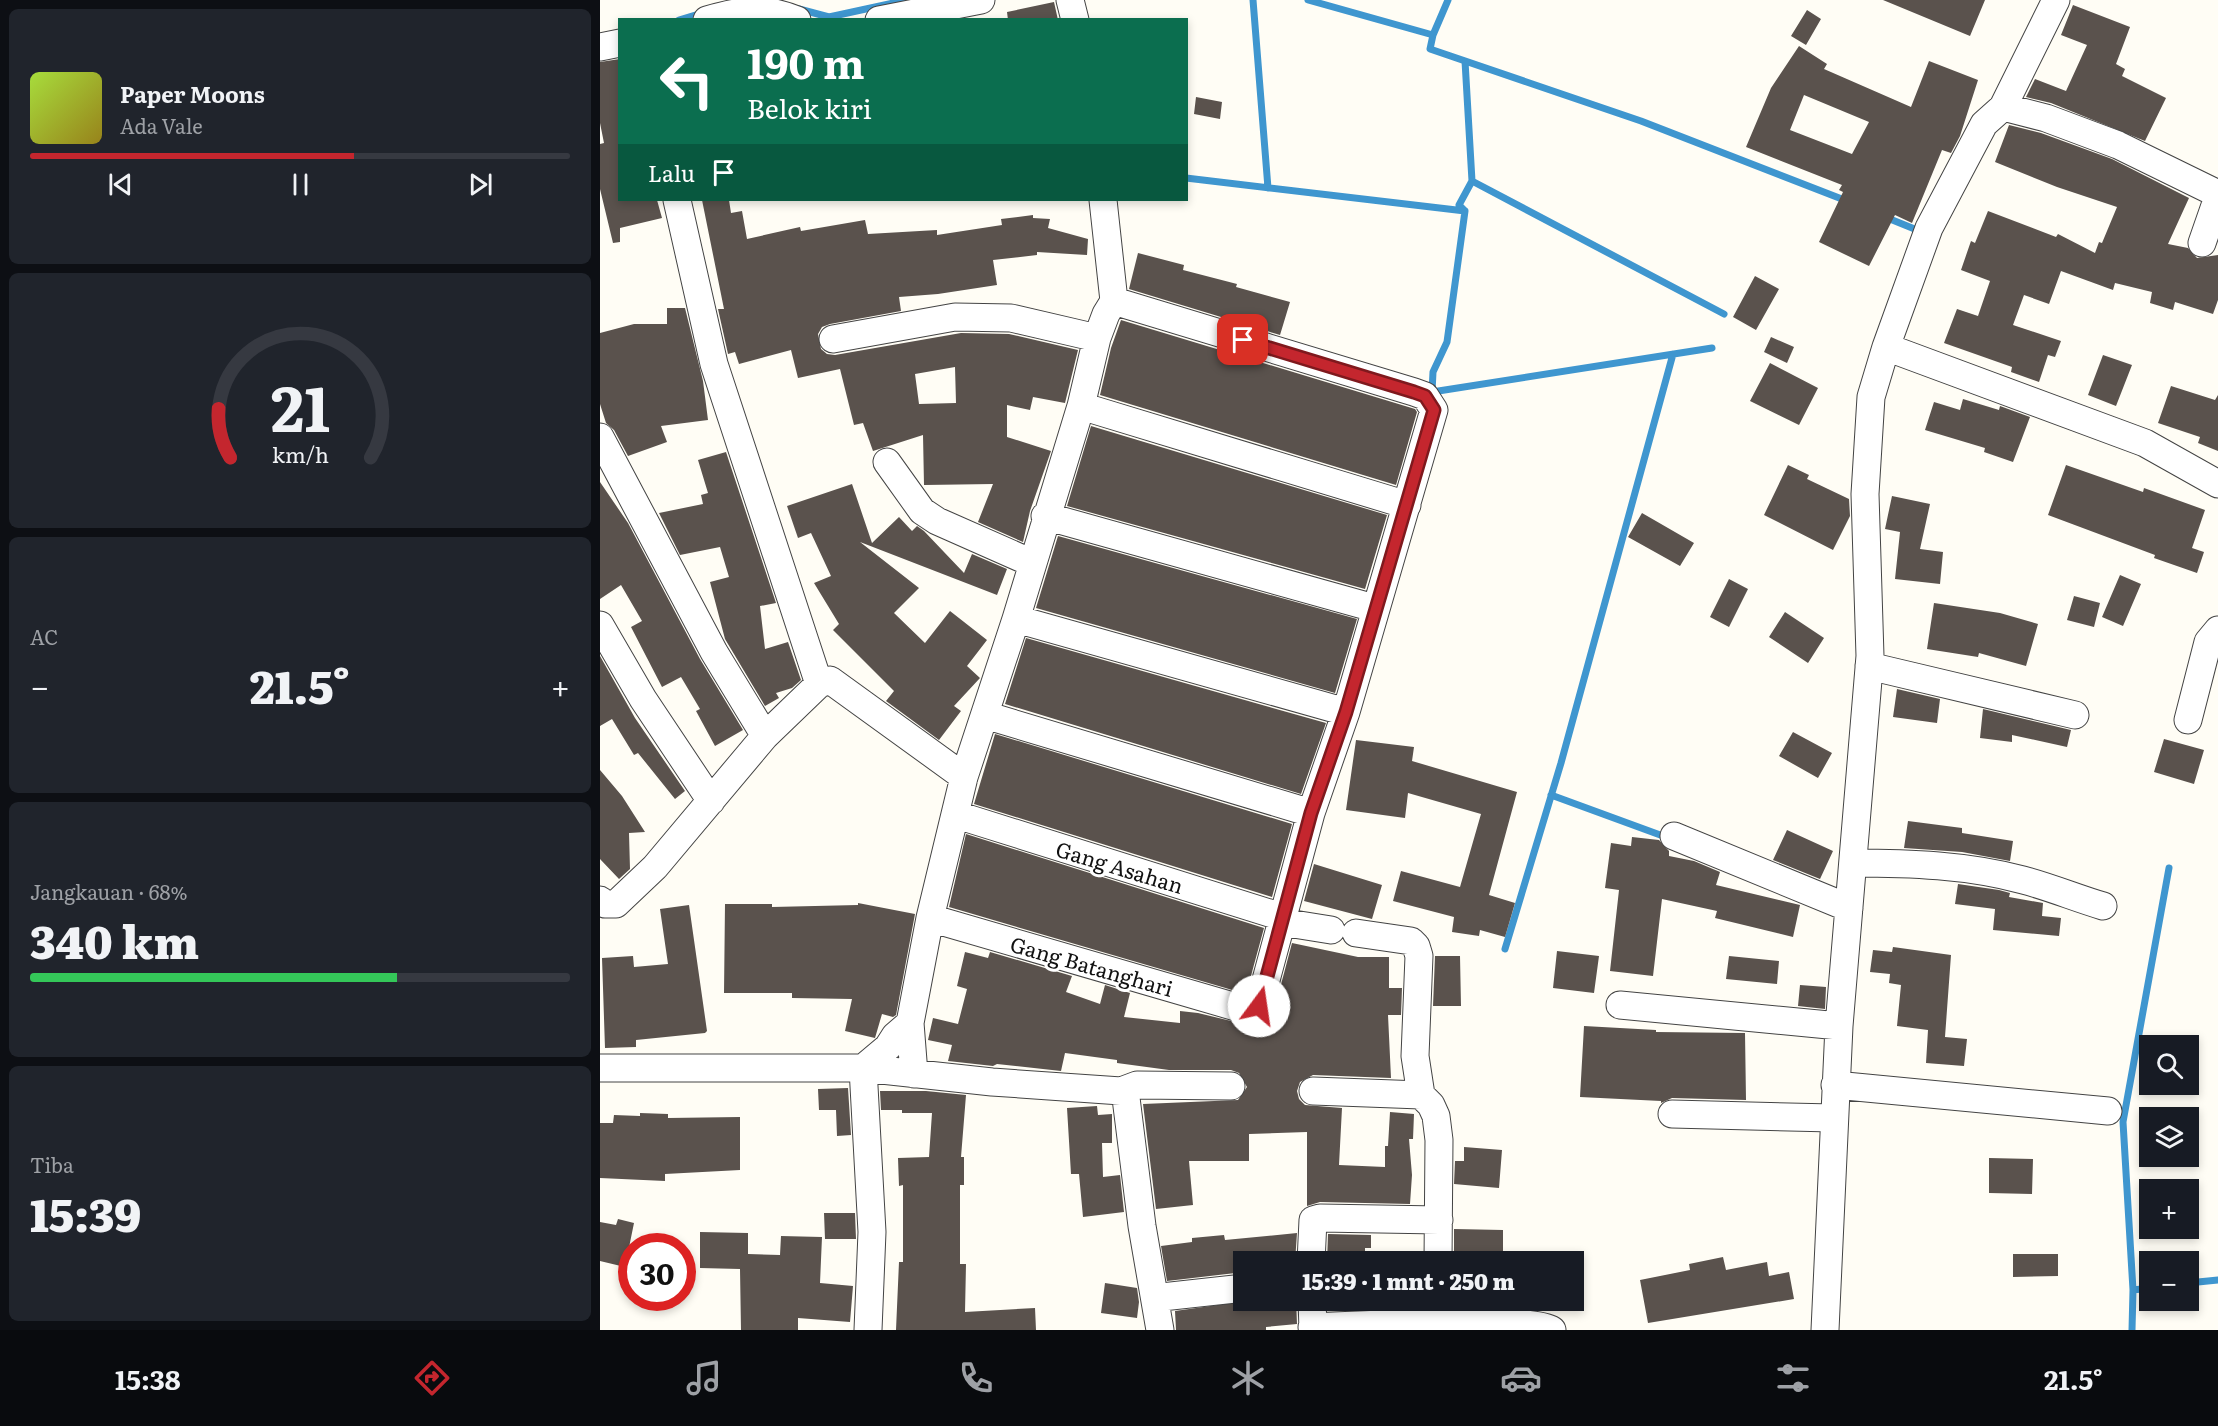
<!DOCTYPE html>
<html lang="id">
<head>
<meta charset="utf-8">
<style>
	body { margin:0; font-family:Literata,serif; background:#20242c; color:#f1f3f6; height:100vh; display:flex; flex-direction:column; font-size:22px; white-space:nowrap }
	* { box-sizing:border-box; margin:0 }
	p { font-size:20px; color:#9ea1a6 }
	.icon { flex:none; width:33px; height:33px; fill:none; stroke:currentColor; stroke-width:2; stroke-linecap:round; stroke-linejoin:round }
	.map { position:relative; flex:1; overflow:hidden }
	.drawer { display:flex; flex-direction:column; gap:9px; padding:9px; background:#0d0f14; width:600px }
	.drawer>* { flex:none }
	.banner { position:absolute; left:18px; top:18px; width:570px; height:183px; border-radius:0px; box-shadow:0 3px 9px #0003; background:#0b6e4f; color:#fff; overflow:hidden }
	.fabs { position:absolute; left:1539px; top:1035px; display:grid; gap:12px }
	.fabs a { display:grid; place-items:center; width:60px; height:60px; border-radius:0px; background:#171b24; box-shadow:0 3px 9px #0003; font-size:30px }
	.speed { position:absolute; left:18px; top:1233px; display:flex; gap:12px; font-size:30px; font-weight:700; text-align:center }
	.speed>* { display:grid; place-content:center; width:78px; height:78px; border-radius:50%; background:#171b24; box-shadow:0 3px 9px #0003; line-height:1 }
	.speed .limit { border:9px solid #d22; background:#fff; color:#111 }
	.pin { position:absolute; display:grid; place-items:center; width:51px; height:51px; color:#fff; margin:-26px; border-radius:12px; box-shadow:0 3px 9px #0006 }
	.me { position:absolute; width:66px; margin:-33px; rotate:14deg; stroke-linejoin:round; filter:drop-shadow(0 0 4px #0008) }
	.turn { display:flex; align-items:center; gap:21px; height:126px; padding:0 30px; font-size:27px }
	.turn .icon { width:78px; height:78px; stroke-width:2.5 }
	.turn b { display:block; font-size:42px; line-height:51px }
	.then { display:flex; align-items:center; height:57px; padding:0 30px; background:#0003; gap:12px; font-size:22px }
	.big { font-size:45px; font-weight:800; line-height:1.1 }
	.drawer .tile { flex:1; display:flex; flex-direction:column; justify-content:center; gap:9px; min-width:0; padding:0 21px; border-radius:9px; background:#20242c }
	.drawer .dial { align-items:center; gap:0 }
	.dial svg { height:156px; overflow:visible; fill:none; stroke:#363941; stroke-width:7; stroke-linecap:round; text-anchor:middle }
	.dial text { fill:#f1f3f6; stroke:none }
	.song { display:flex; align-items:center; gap:18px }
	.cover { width:72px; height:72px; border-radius:9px; background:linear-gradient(135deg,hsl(80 70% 55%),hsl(50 70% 35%)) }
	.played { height:6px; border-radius:3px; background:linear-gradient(90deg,#c4262e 60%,#363941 60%) }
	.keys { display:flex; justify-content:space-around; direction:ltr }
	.heat { display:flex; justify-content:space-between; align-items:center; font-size:33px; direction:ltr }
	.charge { height:9px; border-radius:4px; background:linear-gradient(90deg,#34c759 68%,#363941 0) }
	.trip { position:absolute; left:633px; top:1251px; width:351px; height:60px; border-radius:0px; background:#171b24; box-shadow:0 3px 9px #0003; font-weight:800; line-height:60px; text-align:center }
	.tab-bar { display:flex; height:96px; justify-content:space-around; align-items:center; background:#090b0e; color:#9ea1a6 }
	.tab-bar .icon { width:42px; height:42px }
	.tab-bar .active { color:#c4262e }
	.tab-bar b { font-size:27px; color:#f1f3f6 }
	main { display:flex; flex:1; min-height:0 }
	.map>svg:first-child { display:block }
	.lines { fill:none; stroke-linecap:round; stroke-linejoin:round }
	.stream { stroke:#3f96cf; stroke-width:7 }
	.building { fill:#5a524d; fill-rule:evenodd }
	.minor-casing { stroke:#444; stroke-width:29 }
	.minor { stroke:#fff; stroke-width:27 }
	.route-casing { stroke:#7f191e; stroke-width:15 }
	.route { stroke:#c4262e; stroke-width:10 }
	.labels { text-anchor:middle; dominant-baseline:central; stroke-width:6; stroke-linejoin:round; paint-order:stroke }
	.street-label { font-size:21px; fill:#111; stroke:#fff }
</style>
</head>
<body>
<main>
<section class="drawer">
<div class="tile">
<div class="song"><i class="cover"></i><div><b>Paper Moons</b><p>Ada Vale</p></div></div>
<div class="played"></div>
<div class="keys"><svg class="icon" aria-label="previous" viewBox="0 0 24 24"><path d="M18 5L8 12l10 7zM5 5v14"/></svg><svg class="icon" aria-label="pause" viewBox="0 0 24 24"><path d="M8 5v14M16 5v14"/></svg><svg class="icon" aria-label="next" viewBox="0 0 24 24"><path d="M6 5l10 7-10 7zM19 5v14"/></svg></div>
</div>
<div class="tile dial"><svg viewBox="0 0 100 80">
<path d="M14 69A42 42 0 1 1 86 69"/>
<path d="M14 69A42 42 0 0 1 8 44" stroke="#c4262e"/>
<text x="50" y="56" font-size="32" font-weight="700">21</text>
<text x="50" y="72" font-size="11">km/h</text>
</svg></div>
<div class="tile"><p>AC</p>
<div class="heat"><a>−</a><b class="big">21.5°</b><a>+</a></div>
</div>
<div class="tile"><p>Jangkauan · 68%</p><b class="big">340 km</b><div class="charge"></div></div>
<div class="tile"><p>Tiba</p><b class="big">15:39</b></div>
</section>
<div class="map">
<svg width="1618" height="1330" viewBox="0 0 1618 1330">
	<rect width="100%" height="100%" fill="#fffdf5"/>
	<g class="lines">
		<path class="stream" d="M 653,0 L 668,188
			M 708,0 L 833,35 L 830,49 L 1041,121 L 1247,201
			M 199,9 L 229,17 L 307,0
			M 79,20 L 102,13
			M 833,35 L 848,0
			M 586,178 L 865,211
			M 872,181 L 1124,314
			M 1285,217 L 1322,232
			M 832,392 L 833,372 L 847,342 L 865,211 L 859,205 L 872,181 L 865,61
			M 832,392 L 1112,348
			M 951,795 L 1063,836
			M 905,949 L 961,763 L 1073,354
			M 1588,1283 L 1618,1280
			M 1533,1290 L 1523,1122 L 1569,868
			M 1532,1330 L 1533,1290 L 1550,1288"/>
	</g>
	<path class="building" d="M 1283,0 L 1385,0 L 1370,36 Z
		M 454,2 L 458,20 L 408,20 L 407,12 Z
		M 1473,5 L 1530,27 L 1516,64 L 1525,69 L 1522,76 L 1566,98 L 1545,141 L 1451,103 L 1426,97 L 1435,79 L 1466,91 L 1487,45 L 1461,35 Z
		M 1207,10 L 1221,19 L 1206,45 L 1191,36 Z
		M 1199,46 L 1227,64 L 1224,69 L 1311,107 L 1329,61 L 1378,80 L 1360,136 L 1351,153 L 1342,150 L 1312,223 L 1295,215 L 1269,266 L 1219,242 L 1243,192 L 1239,190 L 1242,185 L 1146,147 L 1171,88 ZM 1204,95 L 1269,122 L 1252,154 L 1190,130 Z
		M 20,59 L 20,200 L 57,200 L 62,218 L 20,228 L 20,242 L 13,243 L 0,189 L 0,144 L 4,143 L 0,123 L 0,62 Z
		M 596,97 L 622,102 L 620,119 L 594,114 Z
		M 1409,125 L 1441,133 L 1512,159 L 1589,198 L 1568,244 L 1588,248 L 1597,258 L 1618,255 L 1618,300 L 1613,314 L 1575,302 L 1573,310 L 1550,303 L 1552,292 L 1515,283 L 1513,290 L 1461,271 L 1449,304 L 1424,295 L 1413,325 L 1461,341 L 1455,357 L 1448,355 L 1439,382 L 1411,372 L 1412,367 L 1344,343 L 1357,309 L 1378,316 L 1390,281 L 1361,270 L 1371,241 L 1375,243 L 1388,211 L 1456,237 L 1458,234 L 1495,253 L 1499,242 L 1502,243 L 1517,207 L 1457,187 L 1395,162 Z
		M 102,200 L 129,200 L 131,213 L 142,211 L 147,239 L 200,227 L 201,231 L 265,220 L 268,234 L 337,230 L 337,235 L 402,225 L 401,219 L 433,215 L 433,218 L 450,219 L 448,228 L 488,239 L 487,255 L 437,252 L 437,255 L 393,260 L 397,285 L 338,294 L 299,297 L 301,311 L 230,324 L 222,327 L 218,334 L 221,349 L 227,354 L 235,355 L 361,333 L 409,334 L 478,350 L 465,403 L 433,397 L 430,410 L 407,405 L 407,437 L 451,451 L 430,511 L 423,542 L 378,522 L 393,484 L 324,485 L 323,435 L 273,451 L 263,423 L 254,425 L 240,369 L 198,378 L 191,350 L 139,364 L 135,352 L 128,354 L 118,309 L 124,309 ZM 355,367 L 356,403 L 319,404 L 315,374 Z
		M 538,253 L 584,265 L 583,270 L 637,284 L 636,287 L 690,302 L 680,335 L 529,289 Z
		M 1155,276 L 1179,289 L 1156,330 L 1133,317 Z
		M 67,308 L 85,308 L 103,381 L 108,420 L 61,426 L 67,442 L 28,456 L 14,430 L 6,423 L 0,404 L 0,333 L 34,324 L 67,324 Z
		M 521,320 L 815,409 L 817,412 L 796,485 L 500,395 L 511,348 Z
		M 1171,337 L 1194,347 L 1187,363 L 1164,352 Z
		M 1503,355 L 1532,365 L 1516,406 L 1488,395 Z
		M 1170,363 L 1218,388 L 1199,425 L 1150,401 Z
		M 1571,386 L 1615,400 L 1618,395 L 1618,451 L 1598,443 L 1600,437 L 1558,423 Z
		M 1363,399 L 1399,410 L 1400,406 L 1430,417 L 1413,462 L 1384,452 L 1385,448 L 1325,430 L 1334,402 L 1360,410 Z
		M 491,426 L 787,515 L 765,589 L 467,506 Z
		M 126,452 L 176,603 L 160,606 L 165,649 L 188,642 L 201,680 L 192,688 L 176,693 L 179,698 L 165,706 L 125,639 L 110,582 L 129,577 L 120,547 L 80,555 L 59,513 L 103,504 L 101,495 L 108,493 L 98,460 Z
		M 1188,465 L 1209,475 L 1207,479 L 1249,499 L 1250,516 L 1233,550 L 1164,515 Z
		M 1466,465 L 1543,492 L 1544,488 L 1605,510 L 1592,548 L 1604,552 L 1597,573 L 1554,558 L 1555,555 L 1448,515 Z
		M 0,482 L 28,523 L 100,659 L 143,730 L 115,746 L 96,711 L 100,709 L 81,677 L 62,687 L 31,627 L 42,621 L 21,585 L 0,599 Z
		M 252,484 L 272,543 L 299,517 L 312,531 L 317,526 L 324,531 L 364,573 L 372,554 L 407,569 L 397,595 L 260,542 L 319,588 L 294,613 L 325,643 L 350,611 L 387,640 L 367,666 L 380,678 L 354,706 L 361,711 L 339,740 L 286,701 L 294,691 L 233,630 L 239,624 L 214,583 L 231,576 L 211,533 L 198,538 L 187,506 Z
		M 1292,496 L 1330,504 L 1320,549 L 1343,552 L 1340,584 L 1295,579 L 1300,532 L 1285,529 Z
		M 1042,513 L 1094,543 L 1080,566 L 1028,537 Z
		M 458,536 L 757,619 L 735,693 L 436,608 Z
		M 1520,575 L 1541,584 L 1523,626 L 1502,617 Z
		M 1129,579 L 1148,589 L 1129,627 L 1110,617 Z
		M 1474,596 L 1500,603 L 1494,627 L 1467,620 Z
		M 1334,603 L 1400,613 L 1438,624 L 1426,666 L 1379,653 L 1378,657 L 1327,649 Z
		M 1185,612 L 1224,638 L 1208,663 L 1169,637 Z
		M 426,638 L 726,723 L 701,794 L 405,704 Z
		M 0,656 L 35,718 L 85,791 L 75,799 L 38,753 L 34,755 L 12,719 L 0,726 Z
		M 1297,689 L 1340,699 L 1337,723 L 1293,717 Z
		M 1383,709 L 1471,730 L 1467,747 L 1412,735 L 1412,742 L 1380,738 Z
		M 1193,732 L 1232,753 L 1218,778 L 1179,756 Z
		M 395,734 L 692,824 L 672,897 L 374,804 Z
		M 1564,739 L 1604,750 L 1594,784 L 1554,772 Z
		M 756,740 L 814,747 L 812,761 L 917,792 L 889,895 L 915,903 L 905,937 L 880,930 L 879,936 L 852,932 L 854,917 L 793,901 L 801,871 L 860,887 L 881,814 L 808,793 L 805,818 L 746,810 Z
		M 0,770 L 22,796 L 45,832 L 29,833 L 30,869 L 19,879 L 0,859 Z
		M 1308,821 L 1362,828 L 1362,833 L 1413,841 L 1410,861 L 1362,852 L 1304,848 Z
		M 1187,830 L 1233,851 L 1220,879 L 1173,860 Z
		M 366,834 L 664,928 L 646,994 L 349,907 Z
		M 1032,837 L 1059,840 L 1069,851 L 1069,856 L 1094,861 L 1120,872 L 1116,885 L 1200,905 L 1193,937 L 1115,918 L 1117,911 L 1062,899 L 1053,976 L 1010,971 L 1019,890 L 1005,888 L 1011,843 L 1031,846 Z
		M 714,864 L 782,885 L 772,919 L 704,901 Z
		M 1358,884 L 1399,890 L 1410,893 L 1409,897 L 1443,903 L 1442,916 L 1461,918 L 1459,936 L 1393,930 L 1395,909 L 1355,904 Z
		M 258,903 L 315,914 L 296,1015 L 293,1017 L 282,1014 L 275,1038 L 245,1031 L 252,999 L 192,998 L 192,993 L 124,993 L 125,904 L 172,904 L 172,907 L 258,905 Z
		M 89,905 L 107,1031 L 105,1033 L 36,1040 L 36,1047 L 5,1048 L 2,958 L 33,956 L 34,967 L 68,964 L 60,909 Z
		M 692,943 L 758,957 L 789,957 L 789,988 L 802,988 L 801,1015 L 788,1015 L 791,1078 L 713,1075 L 700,1082 L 697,1091 L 699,1099 L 705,1105 L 742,1108 L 739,1165 L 785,1167 L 785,1146 L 788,1146 L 790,1112 L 814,1114 L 813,1139 L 809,1139 L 812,1175 L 810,1204 L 720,1202 L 707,1206 L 707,1132 L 649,1134 L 649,1161 L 589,1161 L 593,1205 L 556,1209 L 543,1104 L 638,1100 L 647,1087 L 639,1073 L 631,1070 L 569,1070 L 517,1063 L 517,1060 L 465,1053 L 461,1071 L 397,1064 L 393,1066 L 348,1061 L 352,1045 L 328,1040 L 333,1018 L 358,1024 L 367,989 L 357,986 L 365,952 L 388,958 L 390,952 L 472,976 L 466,992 L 500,1004 L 505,985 L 530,993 L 524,1017 L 580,1023 L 580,1011 L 598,1013 L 656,1027 L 670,1017 L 678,1017 L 679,1012 L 674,1011 Z
		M 1293,947 L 1351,955 L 1345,1037 L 1367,1039 L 1364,1066 L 1326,1063 L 1328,1030 L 1297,1026 L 1301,985 L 1289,983 L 1290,974 L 1270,972 L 1273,950 L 1292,952 Z
		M 957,951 L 999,956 L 994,993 L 953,988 Z
		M 835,956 L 860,956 L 861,1006 L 833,1006 Z
		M 1129,956 L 1179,961 L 1177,984 L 1126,979 Z
		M 1200,985 L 1226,987 L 1225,1009 L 1198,1006 Z
		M 984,1026 L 1056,1030 L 1056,1032 L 1145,1033 L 1146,1100 L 1072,1098 L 1061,1103 L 1061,1101 L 980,1097 Z
		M 248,1088 L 251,1135 L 237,1136 L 236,1110 L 219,1110 L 218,1089 Z
		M 280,1091 L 326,1091 L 366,1095 L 361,1157 L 364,1157 L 364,1185 L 360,1185 L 360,1264 L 366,1264 L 365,1312 L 435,1308 L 436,1330 L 296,1330 L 299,1262 L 303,1262 L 303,1185 L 299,1186 L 298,1158 L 329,1157 L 332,1113 L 302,1113 L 302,1110 L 281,1110 Z
		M 497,1106 L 498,1115 L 512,1114 L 512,1143 L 502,1143 L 503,1177 L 520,1175 L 524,1212 L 483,1217 L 479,1174 L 471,1174 L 467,1108 Z
		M 40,1113 L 68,1114 L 68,1118 L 140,1117 L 140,1170 L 65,1174 L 65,1181 L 0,1178 L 0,1123 L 13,1123 L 14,1115 L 40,1116 Z
		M 864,1147 L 902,1150 L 899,1188 L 854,1184 L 855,1161 L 864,1161 Z
		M 1389,1158 L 1433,1159 L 1432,1194 L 1389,1193 Z
		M 224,1213 L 255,1213 L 256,1239 L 225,1239 Z
		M 18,1219 L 34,1223 L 25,1267 L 0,1261 L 0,1222 L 16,1225 Z
		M 854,1229 L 903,1230 L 903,1262 L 854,1262 Z
		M 100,1232 L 148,1233 L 148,1254 L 180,1255 L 181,1236 L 222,1237 L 220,1283 L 253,1286 L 250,1322 L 198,1318 L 198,1330 L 141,1330 L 140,1269 L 100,1268 Z
		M 697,1233 L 695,1262 L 644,1262 L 644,1272 L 567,1281 L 561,1246 L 592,1242 L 592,1238 L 624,1235 L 625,1240 Z
		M 728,1234 L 771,1235 L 771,1248 L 765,1248 L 765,1262 L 727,1262 Z
		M 1413,1254 L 1458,1254 L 1458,1276 L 1413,1277 Z
		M 1123,1257 L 1126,1270 L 1167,1262 L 1169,1276 L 1189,1272 L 1194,1299 L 1048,1323 L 1040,1280 L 1090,1270 L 1089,1264 Z
		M 505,1283 L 537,1288 L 539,1302 L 537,1318 L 501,1313 Z
		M 653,1300 L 696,1300 L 697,1324 L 666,1327 L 666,1330 L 576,1330 L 575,1311 Z"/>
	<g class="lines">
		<g class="minor-casing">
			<path id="minor" d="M 470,0 L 475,20
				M 107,20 C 141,10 163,6 197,20
				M 279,20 L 381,0
				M 0,47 L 20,43
				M 1403,107 L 1446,118 L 1518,145 L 1618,194
				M 77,200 L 114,364 L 219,684
				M 1602,243 L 1618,197
				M 233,339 L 355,317 L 411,318 L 497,338
				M 1286,347 L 1545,443 L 1618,484
				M 481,406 L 807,505
				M 0,437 L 114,652 L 165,736
				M 287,462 L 322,511 L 337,521 L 432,563
				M 445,516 L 774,608
				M 416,619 L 746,712
				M 0,625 L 43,699 L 111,801
				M 1269,666 L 1475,715
				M 385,715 L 711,813
				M 1588,720 L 1608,642 L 1618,630
				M 357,815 L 682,917
				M 1074,836 L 1249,908
				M 1253,863 C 1309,863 1368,865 1423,880 C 1450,887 1476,898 1503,906
				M 0,900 L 5,904 L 16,904 L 55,867 L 165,736 L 219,684 L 230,680 L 364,777
				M 330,918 L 653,1012 L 659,1006 L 711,813 L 746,712 L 834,410 L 825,396 L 814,392 L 514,301
				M 681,922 L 731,930
				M 756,933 L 811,941 L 816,946 L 819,956 L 815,1056 L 821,1095 L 831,1105 L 836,1116 L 839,1140 L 838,1262
				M 1020,1005 L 1239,1026
				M 310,1023 L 314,1074
				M 0,1068 L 263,1068 L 288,1047 L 295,1036 L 310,1023 L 330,918 L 364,777 L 416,619 L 481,406 L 497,338 L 506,314 L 514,301 L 503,200
				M 1235,1085 L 1508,1111
				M 521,1091 L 526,1098 L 542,1226 L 560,1330
				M 713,1091 L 821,1095
				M 1072,1114 L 1233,1118
				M 711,1262 L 713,1220 L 720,1218 L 839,1220
				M 562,1297 L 644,1288
				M 712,1300 L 713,1330
				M 712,1327 C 752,1326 927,1314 952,1330
				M 268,1330 L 272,1232 L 263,1068 L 392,1082 L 521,1091 L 537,1085 L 631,1086
				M 1225,1330 L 1239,1026 L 1270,656 L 1265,494 L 1271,397 L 1286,347 L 1329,228 L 1384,124 L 1403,107 L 1456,0"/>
		</g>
		<use href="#minor" class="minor"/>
	</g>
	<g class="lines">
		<g class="route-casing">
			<path id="route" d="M 643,340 L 814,392 L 825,396 L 834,410 L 746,712 L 711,813 L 659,1006"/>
		</g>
		<use href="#route" class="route"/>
	</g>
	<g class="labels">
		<g class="street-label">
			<text transform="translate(520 866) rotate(17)">Gang Asahan</text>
			<text transform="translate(492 965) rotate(16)">Gang Batanghari</text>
		</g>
	</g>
</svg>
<div class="fabs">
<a><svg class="icon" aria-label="search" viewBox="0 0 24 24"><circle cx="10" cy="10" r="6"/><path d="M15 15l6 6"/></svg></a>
<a><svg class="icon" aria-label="layers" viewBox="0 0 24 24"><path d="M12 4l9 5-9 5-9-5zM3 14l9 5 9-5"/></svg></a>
<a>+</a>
<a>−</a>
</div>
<div class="speed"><div class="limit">30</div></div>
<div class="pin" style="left:643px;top:340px;background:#d93025"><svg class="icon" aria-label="arrive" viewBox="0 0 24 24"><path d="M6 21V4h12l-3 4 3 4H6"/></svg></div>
<svg class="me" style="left:659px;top:1006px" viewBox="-20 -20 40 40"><circle r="19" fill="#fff"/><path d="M0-13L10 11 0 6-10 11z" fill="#c4262e"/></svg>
<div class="trip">15:39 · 1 mnt · 250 m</div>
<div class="banner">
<div class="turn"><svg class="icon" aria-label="left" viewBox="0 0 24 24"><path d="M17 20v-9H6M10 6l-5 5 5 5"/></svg><div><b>190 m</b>Belok kiri</div></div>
<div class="then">Lalu<svg class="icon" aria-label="arrive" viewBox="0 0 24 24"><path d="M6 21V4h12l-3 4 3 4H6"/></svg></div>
</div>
</div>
</main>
<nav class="tab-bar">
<b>15:38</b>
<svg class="icon active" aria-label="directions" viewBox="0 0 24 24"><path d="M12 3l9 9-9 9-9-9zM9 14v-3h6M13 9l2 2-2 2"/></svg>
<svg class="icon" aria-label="music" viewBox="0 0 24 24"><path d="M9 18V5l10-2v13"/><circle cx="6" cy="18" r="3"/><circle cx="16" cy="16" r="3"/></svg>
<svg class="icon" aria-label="phone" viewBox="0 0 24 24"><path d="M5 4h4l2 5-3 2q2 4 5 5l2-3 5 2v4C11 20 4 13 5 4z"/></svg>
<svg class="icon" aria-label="climate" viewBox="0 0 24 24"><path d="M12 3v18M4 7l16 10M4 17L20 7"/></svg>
<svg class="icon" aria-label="car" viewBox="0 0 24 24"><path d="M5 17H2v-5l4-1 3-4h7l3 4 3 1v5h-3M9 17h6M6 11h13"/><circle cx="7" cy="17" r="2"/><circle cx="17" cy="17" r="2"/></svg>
<svg class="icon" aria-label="filters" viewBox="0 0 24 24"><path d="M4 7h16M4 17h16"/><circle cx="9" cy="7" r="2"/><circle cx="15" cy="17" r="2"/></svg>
<b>21.5°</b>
</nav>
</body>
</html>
